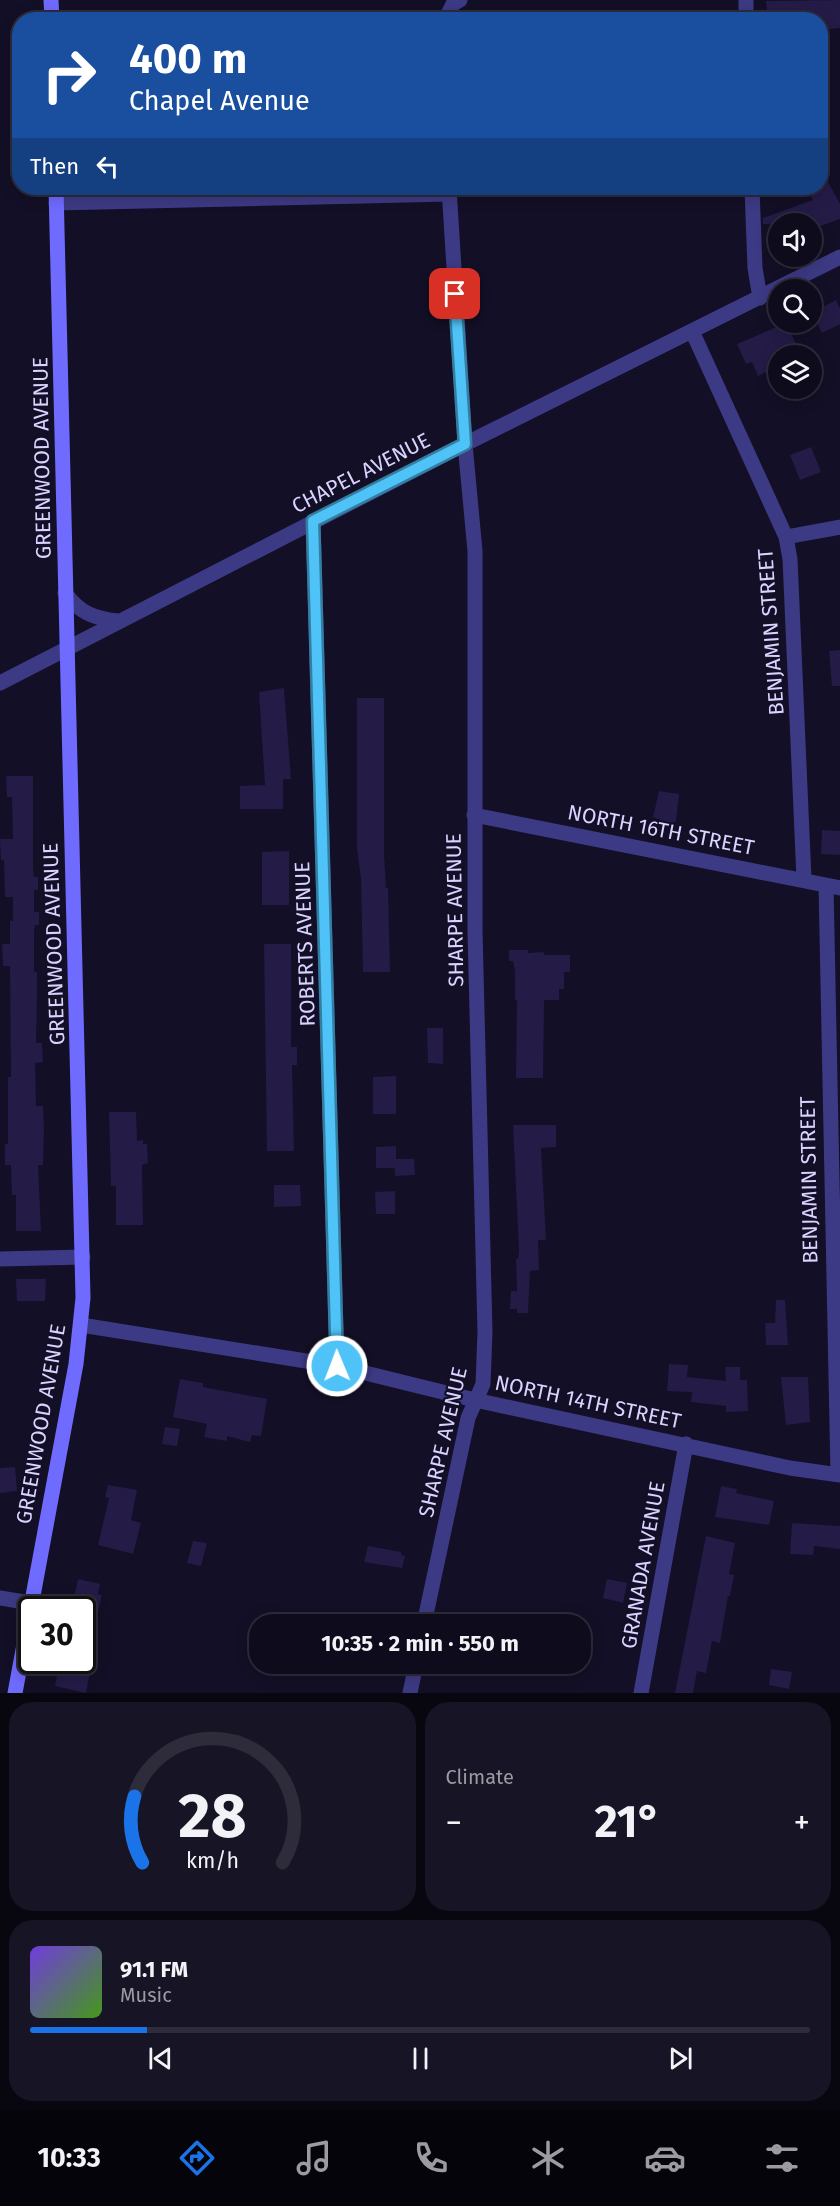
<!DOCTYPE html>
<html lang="en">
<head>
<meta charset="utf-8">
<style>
	body { margin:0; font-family:"Fira Sans",sans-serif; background:#171425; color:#f1f3f6; height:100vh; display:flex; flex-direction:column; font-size:22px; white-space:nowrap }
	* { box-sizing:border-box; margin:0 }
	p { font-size:20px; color:#9b9ba3 }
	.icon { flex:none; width:33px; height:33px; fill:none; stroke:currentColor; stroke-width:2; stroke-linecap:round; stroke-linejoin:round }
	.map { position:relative; height:1693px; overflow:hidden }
	.sheet { display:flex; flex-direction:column; gap:9px; padding:9px; background:#08060f; flex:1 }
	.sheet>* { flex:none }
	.hud { position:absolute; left:12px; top:12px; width:816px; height:183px; border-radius:24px; box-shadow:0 3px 15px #0003,0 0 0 2px #2e2b3b; background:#1a4fa0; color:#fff; overflow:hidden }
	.tools { position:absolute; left:768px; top:213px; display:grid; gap:12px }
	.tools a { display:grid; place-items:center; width:54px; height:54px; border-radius:50%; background:#0e0b1c; box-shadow:0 3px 15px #0003,0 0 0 2px #2e2b3b; font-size:30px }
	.speed { position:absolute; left:18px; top:1596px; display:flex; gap:12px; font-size:30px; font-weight:700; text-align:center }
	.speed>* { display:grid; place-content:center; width:78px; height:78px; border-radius:50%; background:#0e0b1c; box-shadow:0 3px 15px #0003,0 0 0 2px #2e2b3b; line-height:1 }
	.speed .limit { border:3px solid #111; border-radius:9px; background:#fff; color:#111 }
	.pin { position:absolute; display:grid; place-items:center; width:51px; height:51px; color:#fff; margin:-26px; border-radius:12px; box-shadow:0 3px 9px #0006 }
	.me { position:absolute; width:66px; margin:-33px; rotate:359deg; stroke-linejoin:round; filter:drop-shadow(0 0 4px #0008) }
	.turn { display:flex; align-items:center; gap:21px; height:126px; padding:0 18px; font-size:27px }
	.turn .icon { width:78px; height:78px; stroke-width:2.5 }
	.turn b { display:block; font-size:42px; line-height:51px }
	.then { display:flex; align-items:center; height:57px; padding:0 18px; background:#0003; gap:12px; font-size:22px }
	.big { font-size:45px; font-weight:700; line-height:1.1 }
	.sheet .widget { flex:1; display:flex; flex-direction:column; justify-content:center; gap:9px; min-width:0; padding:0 21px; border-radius:24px; background:#171425 }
	.sheet .dial { align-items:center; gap:0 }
	.dial svg { height:156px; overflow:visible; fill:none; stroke:#2e2b3b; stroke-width:7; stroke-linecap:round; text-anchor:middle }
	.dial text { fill:#f1f3f6; stroke:none }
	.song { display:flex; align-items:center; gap:18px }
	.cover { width:72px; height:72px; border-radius:9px; background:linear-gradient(135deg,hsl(260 70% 55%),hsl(100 70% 35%)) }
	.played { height:6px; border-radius:3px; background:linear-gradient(90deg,#1a73e8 15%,#2e2b3b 15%) }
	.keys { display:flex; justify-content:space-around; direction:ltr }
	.heat { display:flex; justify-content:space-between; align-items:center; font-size:33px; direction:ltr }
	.sheet .tiles { flex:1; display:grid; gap:9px; grid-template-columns:1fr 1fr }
	.widget:last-child { grid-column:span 2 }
	.trip { position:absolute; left:249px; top:1614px; width:342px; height:60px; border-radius:24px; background:#0e0b1c; box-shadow:0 3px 15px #0003,0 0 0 2px #2e2b3b; font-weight:700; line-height:60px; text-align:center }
	.menu { display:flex; height:96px; justify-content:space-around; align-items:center; background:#06040b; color:#9b9ba3 }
	.menu .icon { width:42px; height:42px }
	.menu .on { color:#1a73e8 }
	.menu b { font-size:27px; color:#f1f3f6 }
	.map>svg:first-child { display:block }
	.building { fill:#241b47 }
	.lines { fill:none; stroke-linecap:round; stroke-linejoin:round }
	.street { stroke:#3d3a85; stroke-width:15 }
	.secondary { stroke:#6f6bff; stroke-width:15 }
	.route-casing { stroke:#337fa1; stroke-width:15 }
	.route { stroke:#4fc3f7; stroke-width:10 }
	.labels { text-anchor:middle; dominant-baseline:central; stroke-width:4.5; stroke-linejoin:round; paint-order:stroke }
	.street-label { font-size:21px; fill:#d9d4ff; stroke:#130f26 }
</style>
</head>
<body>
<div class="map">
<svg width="840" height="1693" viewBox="0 0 840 1693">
	<rect width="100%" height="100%" fill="#130f26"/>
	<path class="building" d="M 840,0 L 840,28 L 820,30 L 820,20 L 768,20 L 766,1 Z
		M 820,167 L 840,204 L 840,219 L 812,229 L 812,224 L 763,224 L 763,218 L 813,200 L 807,188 L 820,188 Z
		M 836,300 L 840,309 L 840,324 L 822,333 L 812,313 Z
		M 786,323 L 799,350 L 788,356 L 778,356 L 778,360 L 772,363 L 774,368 L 758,376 L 752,362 L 746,364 L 737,344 Z
		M 811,447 L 821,472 L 800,480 L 790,455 Z
		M 840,650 L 840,686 L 832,686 L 829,651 Z
		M 284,688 L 291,779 L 283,779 L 283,809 L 240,809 L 240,786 L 265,785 L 259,692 Z
		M 357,698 L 384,698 L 384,855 L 386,888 L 388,888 L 390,972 L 363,972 L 361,879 L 357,848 Z
		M 6,776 L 33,776 L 33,870 L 34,877 L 38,877 L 38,890 L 34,890 L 34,912 L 39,912 L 39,925 L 35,925 L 34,932 L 34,972 L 37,972 L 37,994 L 36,1043 L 42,1043 L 43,1062 L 35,1063 L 36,1106 L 43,1106 L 44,1129 L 43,1165 L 38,1165 L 41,1231 L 16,1231 L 16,1195 L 12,1195 L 11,1165 L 5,1165 L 5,1144 L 8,1144 L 8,1077 L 11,1077 L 10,966 L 3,966 L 2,944 L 10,944 L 10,921 L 13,921 L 13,897 L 5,897 L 4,860 L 1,860 L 0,839 L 13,839 L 12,797 L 7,797 Z
		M 659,791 L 679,794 L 676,821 L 672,824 L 653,817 Z
		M 822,830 L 840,831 L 840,855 L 821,854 Z
		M 289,851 L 289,905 L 262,905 L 262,852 Z
		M 264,944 L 291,944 L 291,1047 L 297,1047 L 297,1065 L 292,1065 L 294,1151 L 267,1151 Z
		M 509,950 L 528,950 L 528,953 L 544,952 L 544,955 L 570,955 L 570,972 L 564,972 L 564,989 L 559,989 L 559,1000 L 544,1000 L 543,1078 L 516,1078 L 517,1000 L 515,1000 L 515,972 L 513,961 L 509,961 Z
		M 427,1028 L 443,1028 L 443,1064 L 428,1063 Z
		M 396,1076 L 396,1114 L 373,1114 L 373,1077 Z
		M 109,1112 L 136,1112 L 137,1141 L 143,1140 L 143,1144 L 147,1144 L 148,1163 L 142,1165 L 143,1225 L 116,1225 L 116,1186 L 111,1186 Z
		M 513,1125 L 556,1125 L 556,1147 L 541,1148 L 546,1240 L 538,1240 L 539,1270 L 530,1271 L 528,1313 L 517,1313 L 517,1309 L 510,1309 L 511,1291 L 517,1291 L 516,1259 L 518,1259 L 519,1251 Z
		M 396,1146 L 396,1159 L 414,1159 L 415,1175 L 395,1176 L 395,1168 L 376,1168 L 376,1147 Z
		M 274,1185 L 300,1185 L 301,1206 L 274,1207 Z
		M 395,1191 L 395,1214 L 376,1214 L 375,1192 Z
		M 16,1279 L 46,1279 L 45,1301 L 17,1301 Z
		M 776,1300 L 785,1300 L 788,1345 L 766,1345 L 765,1323 L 775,1323 Z
		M 669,1364 L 688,1365 L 687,1377 L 726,1381 L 725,1367 L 740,1367 L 740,1380 L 747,1380 L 748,1411 L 726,1412 L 726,1406 L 691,1402 L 692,1392 L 667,1391 Z
		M 781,1377 L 808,1377 L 810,1422 L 786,1425 Z
		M 180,1379 L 203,1383 L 203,1387 L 267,1399 L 261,1436 L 252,1435 L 250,1442 L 227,1436 L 227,1441 L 204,1437 L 207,1424 L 173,1417 Z
		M 165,1427 L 180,1429 L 177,1446 L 162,1444 Z
		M 15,1467 L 17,1491 L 0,1493 L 0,1468 Z
		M 108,1485 L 137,1490 L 131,1520 L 141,1523 L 133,1554 L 98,1545 L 109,1498 L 105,1497 Z
		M 721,1486 L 737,1489 L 736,1493 L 774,1501 L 769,1525 L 715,1517 Z
		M 792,1523 L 840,1526 L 840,1549 L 814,1546 L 813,1555 L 790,1554 Z
		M 706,1536 L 735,1543 L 729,1574 L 734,1575 L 730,1596 L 728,1596 L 720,1643 L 712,1641 L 706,1673 L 697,1671 L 693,1693 L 675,1693 Z
		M 193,1541 L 207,1543 L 201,1566 L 187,1563 Z
		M 368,1546 L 401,1552 L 401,1555 L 405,1556 L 402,1568 L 364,1562 Z
		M 78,1579 L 100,1584 L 98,1594 L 102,1595 L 88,1656 L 82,1655 L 82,1604 L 73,1602 Z
		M 607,1579 L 627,1583 L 623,1603 L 603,1598 Z
		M 59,1665 L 90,1672 L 86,1693 L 55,1686 Z
		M 771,1669 L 792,1672 L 789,1689 L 769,1685 Z"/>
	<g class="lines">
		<path class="street" d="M 746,0 L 746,20
			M 445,20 L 453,4 L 460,0
			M 752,188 L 755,268 L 760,298
			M 56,203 L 449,194
			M 692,331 L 786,537 L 790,559 L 804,879
			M 313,521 L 337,1366
			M 786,537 L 840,527
			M 65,593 C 80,613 93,618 118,621
			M 0,683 L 465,444 L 840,257
			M 474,815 L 840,888
			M 826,885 L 838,1474
			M 0,1259 L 83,1257
			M 81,1325 L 337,1366 L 475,1400 L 790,1468 L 840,1475
			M 0,1598 L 30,1603
			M 424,1624 L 468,1418 L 483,1384 L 485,1332 L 475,931 L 475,551 L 465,444 L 449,188
			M 410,1693 L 416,1664
			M 641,1693 L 686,1444"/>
		<path class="secondary" d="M 51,0 L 52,20
			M 15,1693 L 76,1364 L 83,1298 L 56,188"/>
	</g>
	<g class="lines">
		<g class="route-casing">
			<path id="route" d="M 337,1366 L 313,521 L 465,444 L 455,294"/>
		</g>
		<use href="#route" class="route"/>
	</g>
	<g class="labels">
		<g class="street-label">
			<text transform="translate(42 458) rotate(-91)">GREENWOOD AVENUE</text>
			<text transform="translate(361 473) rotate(-27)">CHAPEL AVENUE</text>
			<text transform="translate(771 632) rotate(-94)">BENJAMIN STREET</text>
			<text transform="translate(661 830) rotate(11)">NORTH 16TH STREET</text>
			<text transform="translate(455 910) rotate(-91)">SHARPE AVENUE</text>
			<text transform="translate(54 944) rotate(-92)">GREENWOOD AVENUE</text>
			<text transform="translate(305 944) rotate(-92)">ROBERTS AVENUE</text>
			<text transform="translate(809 1180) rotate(-91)">BENJAMIN STREET</text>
			<text transform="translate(588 1402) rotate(12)">NORTH 14TH STREET</text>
			<text transform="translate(41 1424) rotate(-80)">GREENWOOD AVENUE</text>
			<text transform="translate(443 1442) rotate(-77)">SHARPE AVENUE</text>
			<text transform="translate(643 1565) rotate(-80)">GRANADA AVENUE</text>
		</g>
	</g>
</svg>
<div class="tools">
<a><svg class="icon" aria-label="sound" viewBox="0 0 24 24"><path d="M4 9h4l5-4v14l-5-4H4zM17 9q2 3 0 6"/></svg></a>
<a><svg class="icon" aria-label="search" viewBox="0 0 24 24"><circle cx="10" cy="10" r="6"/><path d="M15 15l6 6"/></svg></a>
<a><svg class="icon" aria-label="layers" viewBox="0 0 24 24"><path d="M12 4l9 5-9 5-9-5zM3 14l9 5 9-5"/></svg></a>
</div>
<div class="speed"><div class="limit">30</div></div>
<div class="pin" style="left:455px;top:294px;background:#d93025"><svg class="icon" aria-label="arrive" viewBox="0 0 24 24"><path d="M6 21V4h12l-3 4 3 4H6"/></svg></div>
<svg class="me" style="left:337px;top:1366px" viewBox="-20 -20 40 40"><circle r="17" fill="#4fc3f7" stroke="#fff" stroke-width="3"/><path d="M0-11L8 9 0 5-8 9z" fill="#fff"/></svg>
<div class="trip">10:35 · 2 min · 550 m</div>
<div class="hud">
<div class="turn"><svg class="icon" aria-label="right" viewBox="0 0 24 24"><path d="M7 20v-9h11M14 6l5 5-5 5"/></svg><div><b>400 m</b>Chapel Avenue</div></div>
<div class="then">Then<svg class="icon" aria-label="left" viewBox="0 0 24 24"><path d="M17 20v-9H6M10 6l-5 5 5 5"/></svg></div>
</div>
</div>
<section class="sheet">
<div class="tiles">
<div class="widget dial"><svg viewBox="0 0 100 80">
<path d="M14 69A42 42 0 1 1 86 69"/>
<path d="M14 69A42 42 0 0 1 10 35" stroke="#1a73e8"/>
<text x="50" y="56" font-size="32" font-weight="700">28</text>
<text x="50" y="72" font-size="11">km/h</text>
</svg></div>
<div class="widget"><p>Climate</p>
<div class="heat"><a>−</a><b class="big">21°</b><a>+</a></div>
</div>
<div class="widget">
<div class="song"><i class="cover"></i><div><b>91.1 FM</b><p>Music</p></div></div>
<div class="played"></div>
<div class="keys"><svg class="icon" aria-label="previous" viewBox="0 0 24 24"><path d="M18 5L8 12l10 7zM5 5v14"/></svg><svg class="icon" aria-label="pause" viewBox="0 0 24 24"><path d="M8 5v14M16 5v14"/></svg><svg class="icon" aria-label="next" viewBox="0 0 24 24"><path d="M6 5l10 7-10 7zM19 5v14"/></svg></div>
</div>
</div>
</section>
<nav class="menu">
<b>10:33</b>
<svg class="icon on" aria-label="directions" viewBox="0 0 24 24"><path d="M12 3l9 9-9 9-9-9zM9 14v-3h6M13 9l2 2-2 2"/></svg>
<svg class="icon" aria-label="music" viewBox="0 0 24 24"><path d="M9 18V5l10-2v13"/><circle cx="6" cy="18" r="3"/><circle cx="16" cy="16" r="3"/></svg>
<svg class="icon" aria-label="phone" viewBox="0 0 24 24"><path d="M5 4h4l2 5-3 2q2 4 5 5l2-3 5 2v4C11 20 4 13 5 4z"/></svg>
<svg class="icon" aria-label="climate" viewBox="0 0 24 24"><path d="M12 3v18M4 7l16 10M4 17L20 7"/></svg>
<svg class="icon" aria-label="car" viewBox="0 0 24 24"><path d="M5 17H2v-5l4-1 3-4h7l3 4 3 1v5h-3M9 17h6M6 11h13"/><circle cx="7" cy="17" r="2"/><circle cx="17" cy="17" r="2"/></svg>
<svg class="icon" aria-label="filters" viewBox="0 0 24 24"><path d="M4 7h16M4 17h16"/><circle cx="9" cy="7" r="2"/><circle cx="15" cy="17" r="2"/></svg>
</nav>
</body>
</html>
